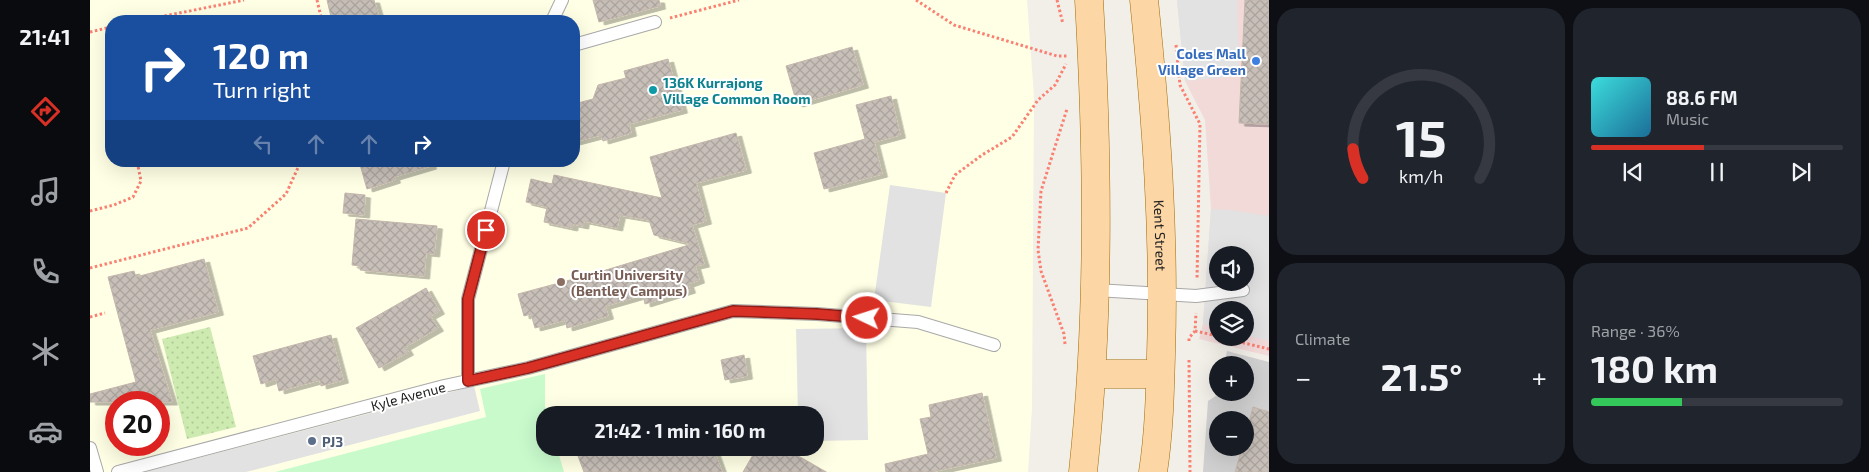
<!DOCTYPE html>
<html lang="en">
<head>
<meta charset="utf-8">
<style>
	body { margin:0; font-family:"Exo 2",sans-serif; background:#20242c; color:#f1f3f6; height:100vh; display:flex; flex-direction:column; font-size:19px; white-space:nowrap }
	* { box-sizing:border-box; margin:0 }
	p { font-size:16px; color:#9ea1a6 }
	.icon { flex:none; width:28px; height:28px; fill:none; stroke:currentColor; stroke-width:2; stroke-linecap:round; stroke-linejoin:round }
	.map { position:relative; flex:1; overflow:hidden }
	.panel { display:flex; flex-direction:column; gap:8px; padding:8px; background:#0d0f14; width:600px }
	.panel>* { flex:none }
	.guide { position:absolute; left:15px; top:15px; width:475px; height:152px; border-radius:20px; box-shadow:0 5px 20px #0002; background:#1a4fa0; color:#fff; overflow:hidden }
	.fabs { position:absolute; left:1119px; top:246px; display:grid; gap:10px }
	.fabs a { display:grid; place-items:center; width:45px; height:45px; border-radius:50%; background:#171b24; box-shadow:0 5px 20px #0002; font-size:25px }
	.speed { position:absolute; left:15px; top:391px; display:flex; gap:10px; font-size:25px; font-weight:700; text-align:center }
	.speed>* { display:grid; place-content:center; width:65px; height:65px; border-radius:50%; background:#171b24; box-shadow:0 5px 20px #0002; line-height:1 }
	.speed .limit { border:8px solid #d22; background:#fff; color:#111 }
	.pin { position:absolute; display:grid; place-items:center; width:42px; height:42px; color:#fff; margin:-21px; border:2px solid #fff; border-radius:50%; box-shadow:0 1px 5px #0007 }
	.me { position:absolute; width:55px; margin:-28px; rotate:274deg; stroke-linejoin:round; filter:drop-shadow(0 0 4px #0008) }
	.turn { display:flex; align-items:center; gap:18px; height:105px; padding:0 25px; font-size:22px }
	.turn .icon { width:65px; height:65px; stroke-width:2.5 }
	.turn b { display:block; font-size:35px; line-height:42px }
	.lanes { display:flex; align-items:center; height:48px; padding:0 25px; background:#0003; justify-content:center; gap:25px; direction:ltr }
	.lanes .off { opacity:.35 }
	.big { font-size:38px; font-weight:700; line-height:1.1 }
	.panel .tile { flex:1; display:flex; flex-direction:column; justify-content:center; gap:8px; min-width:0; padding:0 18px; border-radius:20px; background:#20242c }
	.panel .dial { align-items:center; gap:0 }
	.dial svg { height:130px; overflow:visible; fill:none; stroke:#363941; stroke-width:7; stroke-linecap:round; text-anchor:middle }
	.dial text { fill:#f1f3f6; stroke:none }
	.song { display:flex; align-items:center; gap:15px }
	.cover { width:60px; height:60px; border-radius:8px; background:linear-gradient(135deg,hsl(180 70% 55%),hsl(200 70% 35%)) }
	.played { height:5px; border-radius:2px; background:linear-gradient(90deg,#d93025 45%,#363941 45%) }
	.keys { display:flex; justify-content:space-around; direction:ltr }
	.heat { display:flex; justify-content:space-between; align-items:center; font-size:28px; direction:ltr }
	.charge { height:8px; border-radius:4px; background:linear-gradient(90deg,#34c759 36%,#363941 0) }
	.panel .tiles { flex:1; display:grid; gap:8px; grid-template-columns:repeat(2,1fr) }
	.trip { position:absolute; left:446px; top:406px; width:288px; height:50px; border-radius:20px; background:#171b24; box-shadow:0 5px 20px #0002; font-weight:700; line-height:50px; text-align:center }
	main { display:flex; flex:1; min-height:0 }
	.dock { display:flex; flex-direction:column; width:90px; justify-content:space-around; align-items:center; background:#090b0e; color:#9ea1a6 }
	.dock .icon { width:35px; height:35px }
	.dock .selected { color:#d93025 }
	.dock b { font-size:22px; color:#f1f3f6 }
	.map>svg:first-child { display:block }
	.commercial { fill:#f2dad9; fill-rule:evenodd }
	.education { fill:#ffffe5; fill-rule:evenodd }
	.religious { fill:#d0d0d0; fill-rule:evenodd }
	.grass { fill:url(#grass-dots) }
	.park { fill:#c8facc }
	.parking { fill:#e2e2e2; fill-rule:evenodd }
	.building { fill:url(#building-cross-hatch); stroke:#c4b6ab; filter:url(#shadow) }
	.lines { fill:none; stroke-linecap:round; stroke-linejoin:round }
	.service-casing { stroke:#a9a9a9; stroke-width:14 }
	.primary-casing { stroke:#a06b00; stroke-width:29 }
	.path { stroke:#fa8072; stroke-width:3; stroke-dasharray:2.5 2.5; stroke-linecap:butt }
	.service { stroke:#fff; stroke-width:12 }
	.primary { stroke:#fcd6a4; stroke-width:28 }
	.route-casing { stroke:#8d1f18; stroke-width:12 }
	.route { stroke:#d93025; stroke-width:9 }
	.shop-dot { fill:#3f7fe0; stroke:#fff; stroke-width:2 }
	.culture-dot { fill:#0f9aa8; stroke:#fff; stroke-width:2 }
	.education-dot { fill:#8d6e63; stroke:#fff; stroke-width:2 }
	.service-dot { fill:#5c6f8a; stroke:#fff; stroke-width:2 }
	.labels { text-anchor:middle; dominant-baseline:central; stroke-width:4; stroke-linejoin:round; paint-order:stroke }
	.shop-label { font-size:14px; font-weight:bold; fill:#366cbe; stroke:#fff; text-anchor:end }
	.culture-label { font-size:14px; font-weight:bold; fill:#0d838f; stroke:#fff; text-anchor:start }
	.street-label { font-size:14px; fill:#222; stroke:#fff }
	.education-label { font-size:14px; font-weight:bold; fill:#785e54; stroke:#fff; text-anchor:start }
	.service-label { font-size:14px; font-weight:bold; fill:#4e5e75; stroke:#fff; text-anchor:start }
</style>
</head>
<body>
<main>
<nav class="dock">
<b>21:41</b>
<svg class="icon selected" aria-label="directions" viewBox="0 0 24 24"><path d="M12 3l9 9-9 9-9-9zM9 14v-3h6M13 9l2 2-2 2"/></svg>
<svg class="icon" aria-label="music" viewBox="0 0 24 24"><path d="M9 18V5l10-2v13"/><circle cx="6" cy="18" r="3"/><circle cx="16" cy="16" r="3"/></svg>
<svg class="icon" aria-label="phone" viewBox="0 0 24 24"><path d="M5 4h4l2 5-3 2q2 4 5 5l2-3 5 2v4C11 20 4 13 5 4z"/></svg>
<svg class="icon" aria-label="climate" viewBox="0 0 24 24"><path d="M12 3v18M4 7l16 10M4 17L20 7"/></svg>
<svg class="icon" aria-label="car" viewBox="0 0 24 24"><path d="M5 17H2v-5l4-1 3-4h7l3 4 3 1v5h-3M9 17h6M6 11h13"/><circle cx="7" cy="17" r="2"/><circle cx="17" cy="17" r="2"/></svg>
</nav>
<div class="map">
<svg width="1179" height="472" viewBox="0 0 1179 472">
	<defs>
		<pattern id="grass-dots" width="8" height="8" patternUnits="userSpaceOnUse" patternTransform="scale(1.25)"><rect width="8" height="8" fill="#cdebb0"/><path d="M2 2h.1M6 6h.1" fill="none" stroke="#b0c997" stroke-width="1.8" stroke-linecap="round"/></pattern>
		<pattern id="building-cross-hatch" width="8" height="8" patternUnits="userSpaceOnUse" patternTransform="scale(1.25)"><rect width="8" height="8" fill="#c7bfb8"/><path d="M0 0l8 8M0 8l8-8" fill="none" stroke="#aba49e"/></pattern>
		<filter id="shadow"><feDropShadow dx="5.5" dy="3" stdDeviation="0" flood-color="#0004"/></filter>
	</defs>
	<rect width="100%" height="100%" fill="#f2efe9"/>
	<path class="commercial" d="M 1087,0 L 1179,0 L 1179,356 L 1109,339 L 1113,324 L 1121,209 L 1115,120 L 1095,81 ZM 1128,255 L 1155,255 L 1155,282 L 1128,282 ZM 1128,310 L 1155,310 L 1155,338 L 1128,338 Z"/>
	<path class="education" d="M 0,0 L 937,0 L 944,97 L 942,408 L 938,472 L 0,472 ZM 21,21 L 484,21 L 484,161 L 21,161 ZM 26,402 L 69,402 L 69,445 L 26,445 ZM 455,415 L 725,415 L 725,448 L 455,448 Z"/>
	<path class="religious" d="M 1137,351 L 1179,362 L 1179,472 L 1113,472 L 1118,401 L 1127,395 L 1128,393 L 1155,392 L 1155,365 L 1134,365 ZM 1128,420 L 1155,420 L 1155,448 L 1128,448 Z"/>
	<path class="grass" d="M 120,327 L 146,427 L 97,439 L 72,339 Z"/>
	<path class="park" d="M 455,374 L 455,406 L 458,415 L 455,415 L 455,448 L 467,448 L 474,472 L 185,472 L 396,417 L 390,389 Z"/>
	<path class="parking" d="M 1087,0 L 1147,0 L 1149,76 L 1095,81 Z
		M 800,185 L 856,193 L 841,307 L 784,300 Z
		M 1121,209 L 1141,210 L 1179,216 L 1179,341 L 1155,335 L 1155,310 L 1128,310 L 1127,328 L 1113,324 ZM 1128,255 L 1155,255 L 1155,282 L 1128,282 Z
		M 776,328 L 778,440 L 725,441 L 725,415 L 708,415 L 706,329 Z
		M 384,386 L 390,411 L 156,472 L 55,472 Z"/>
	<path class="building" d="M 237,0 L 284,0 L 290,21 L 242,21 Z
		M 503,0 L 569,0 L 570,6 L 509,22 Z
		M 1155,0 L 1179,0 L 1179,124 L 1149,123 Z
		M 762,47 L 773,85 L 707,104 L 696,66 Z
		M 578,59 L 592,110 L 539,124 L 541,133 L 513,141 L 511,135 L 484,142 L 484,104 L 503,99 L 508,85 L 536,78 L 534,71 Z
		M 801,96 L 810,135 L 784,142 L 792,174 L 734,189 L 724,153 L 775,139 L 766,105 Z
		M 646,133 L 656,170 L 606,183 L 616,221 L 602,225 L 614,264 L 605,266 L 609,280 L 598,284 L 600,290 L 555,304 L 553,295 L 515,306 L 518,316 L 477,328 L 475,320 L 445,328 L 441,314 L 434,316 L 428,294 L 506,273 L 602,244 L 564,235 L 559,220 L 530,215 L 527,228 L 494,221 L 493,226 L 483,224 L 482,228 L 454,222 L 457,207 L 436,202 L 441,179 L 462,184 L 464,175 L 572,198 L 560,157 Z
		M 269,161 L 340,161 L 341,166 L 304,177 L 305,180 L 277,189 Z
		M 255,193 L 275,195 L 274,215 L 253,213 Z
		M 266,219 L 347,226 L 344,254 L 336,253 L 334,276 L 270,270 L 270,266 L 262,265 Z
		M 114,259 L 128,312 L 60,330 L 82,402 L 0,402 L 0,394 L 46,382 L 18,277 L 44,271 L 46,277 Z
		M 336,288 L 349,311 L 340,316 L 348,328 L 315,347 L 318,352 L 289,368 L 266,328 Z
		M 241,335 L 253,380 L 231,386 L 230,380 L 189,391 L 186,379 L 171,384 L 163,356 Z
		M 654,355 L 657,376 L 635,380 L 631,360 Z
		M 892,393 L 906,458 L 841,472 L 796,472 L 795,464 L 838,454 L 830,419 L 841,417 L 839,405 Z
		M 1163,407 L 1179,412 L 1179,472 L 1145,472 L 1152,448 L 1155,448 L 1155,437 Z
		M 485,448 L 623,448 L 632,472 L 494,472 Z
		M 667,448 L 694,448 L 736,472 L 653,472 Z"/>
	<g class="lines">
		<g class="service-casing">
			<path id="service" d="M 462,21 L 472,0
				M 484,45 L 565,22
				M 1006,290 L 1106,296 L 1153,290
				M 378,381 L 378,299 L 414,161
				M 0,448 L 7,472
				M 28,472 L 354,386 L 438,368 L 643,311 L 727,314 L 828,322 L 904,345"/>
		</g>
		<g class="primary-casing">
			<g id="primary">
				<path id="s1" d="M 1054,0 C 1066,118 1075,236 1071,355 C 1070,394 1069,433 1063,472"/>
				<path d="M 1002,374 L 1070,374"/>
				<path d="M 993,472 C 1010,315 1008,157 999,0"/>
			</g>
		</g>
		<path class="path" d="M 227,0 L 232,21
			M 826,0 L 864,25 L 967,56 L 978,56
			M 967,0 L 973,24
			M 580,18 L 649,0
			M 50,21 L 154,0
			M 0,32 L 21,27
			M 1086,45 L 1090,85 L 1110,124 L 1107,279
			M 856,193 L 865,175 L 892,155 L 922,137 L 948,100 L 965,85 L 976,64
			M 0,211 L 24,205 L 43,197 L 51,181 L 47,161
			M 0,268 L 158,228 L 196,194 L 211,161
			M 0,317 L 15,313
			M 1105,331 L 1128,336
			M 1133,338 L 1179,349
			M 1099,341 L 1099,338 L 1105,331 L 1106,313
			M 975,344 L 974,334 L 951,271 L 948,250 L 951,191 L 977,109
			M 1099,360 L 1100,472"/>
		<use href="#service" class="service"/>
		<use href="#primary" class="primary"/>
	</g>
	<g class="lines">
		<g class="route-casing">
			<path id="route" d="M 396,230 L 378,299 L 378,381 L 438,368 L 643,311 L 727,314 L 777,318"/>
		</g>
		<use href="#route" class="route"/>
	</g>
	<circle class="shop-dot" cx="1166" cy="61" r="5"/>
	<circle class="culture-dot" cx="563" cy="90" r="5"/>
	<circle class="education-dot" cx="471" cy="282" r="5"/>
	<circle class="service-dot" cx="222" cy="441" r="5"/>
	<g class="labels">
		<g class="shop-label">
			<text x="1156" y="53">Coles Mall<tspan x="1156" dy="16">Village Green</tspan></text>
		</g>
		<g class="culture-label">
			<text x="573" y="82">136K Kurrajong<tspan x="573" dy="16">Village Common Room</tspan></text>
		</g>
		<g class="street-label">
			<text stroke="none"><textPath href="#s1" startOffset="236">Kent Street</textPath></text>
			<text transform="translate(318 396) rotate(-15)">Kyle Avenue</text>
		</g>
		<g class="education-label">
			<text x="481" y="274">Curtin University<tspan x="481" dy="16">(Bentley Campus)</tspan></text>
		</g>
		<g class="service-label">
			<text x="232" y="441">PJ3</text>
		</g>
	</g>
</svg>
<div class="fabs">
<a><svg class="icon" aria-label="sound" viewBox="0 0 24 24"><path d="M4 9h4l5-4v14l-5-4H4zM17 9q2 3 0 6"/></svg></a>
<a><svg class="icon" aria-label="layers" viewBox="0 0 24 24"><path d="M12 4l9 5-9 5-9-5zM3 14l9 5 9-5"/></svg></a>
<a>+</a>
<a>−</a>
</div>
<div class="speed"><div class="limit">20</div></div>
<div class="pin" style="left:396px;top:230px;background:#d93025"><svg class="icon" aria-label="arrive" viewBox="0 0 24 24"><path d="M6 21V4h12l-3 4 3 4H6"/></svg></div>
<svg class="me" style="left:777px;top:318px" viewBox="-20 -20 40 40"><circle r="17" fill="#d93025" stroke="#fff" stroke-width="3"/><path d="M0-11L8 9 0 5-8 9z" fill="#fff"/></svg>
<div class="trip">21:42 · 1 min · 160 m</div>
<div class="guide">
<div class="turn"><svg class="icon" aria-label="right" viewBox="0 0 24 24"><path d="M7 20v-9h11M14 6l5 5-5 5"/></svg><div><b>120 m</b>Turn right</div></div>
<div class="lanes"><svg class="icon off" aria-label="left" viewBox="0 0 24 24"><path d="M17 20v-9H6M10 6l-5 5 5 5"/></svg><svg class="icon off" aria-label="ahead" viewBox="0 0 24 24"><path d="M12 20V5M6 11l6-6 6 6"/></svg><svg class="icon off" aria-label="ahead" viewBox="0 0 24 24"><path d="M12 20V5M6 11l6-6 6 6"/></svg><svg class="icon" aria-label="right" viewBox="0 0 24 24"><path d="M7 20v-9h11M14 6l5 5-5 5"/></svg></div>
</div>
</div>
<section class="panel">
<div class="tiles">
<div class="tile dial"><svg viewBox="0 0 100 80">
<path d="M14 69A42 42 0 1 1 86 69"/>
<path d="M14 69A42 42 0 0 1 8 51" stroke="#d93025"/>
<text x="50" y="56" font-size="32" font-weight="700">15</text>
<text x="50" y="72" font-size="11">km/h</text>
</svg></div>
<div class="tile">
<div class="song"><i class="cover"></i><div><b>88.6 FM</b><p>Music</p></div></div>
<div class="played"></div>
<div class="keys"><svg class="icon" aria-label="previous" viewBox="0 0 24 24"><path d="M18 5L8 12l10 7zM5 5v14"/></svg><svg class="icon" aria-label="pause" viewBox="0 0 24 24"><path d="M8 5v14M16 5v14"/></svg><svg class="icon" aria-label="next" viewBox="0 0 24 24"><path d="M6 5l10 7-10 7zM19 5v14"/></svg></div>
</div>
<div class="tile"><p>Climate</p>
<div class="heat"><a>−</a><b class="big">21.5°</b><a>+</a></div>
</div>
<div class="tile"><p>Range · 36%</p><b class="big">180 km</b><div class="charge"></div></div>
</div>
</section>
</main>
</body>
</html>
